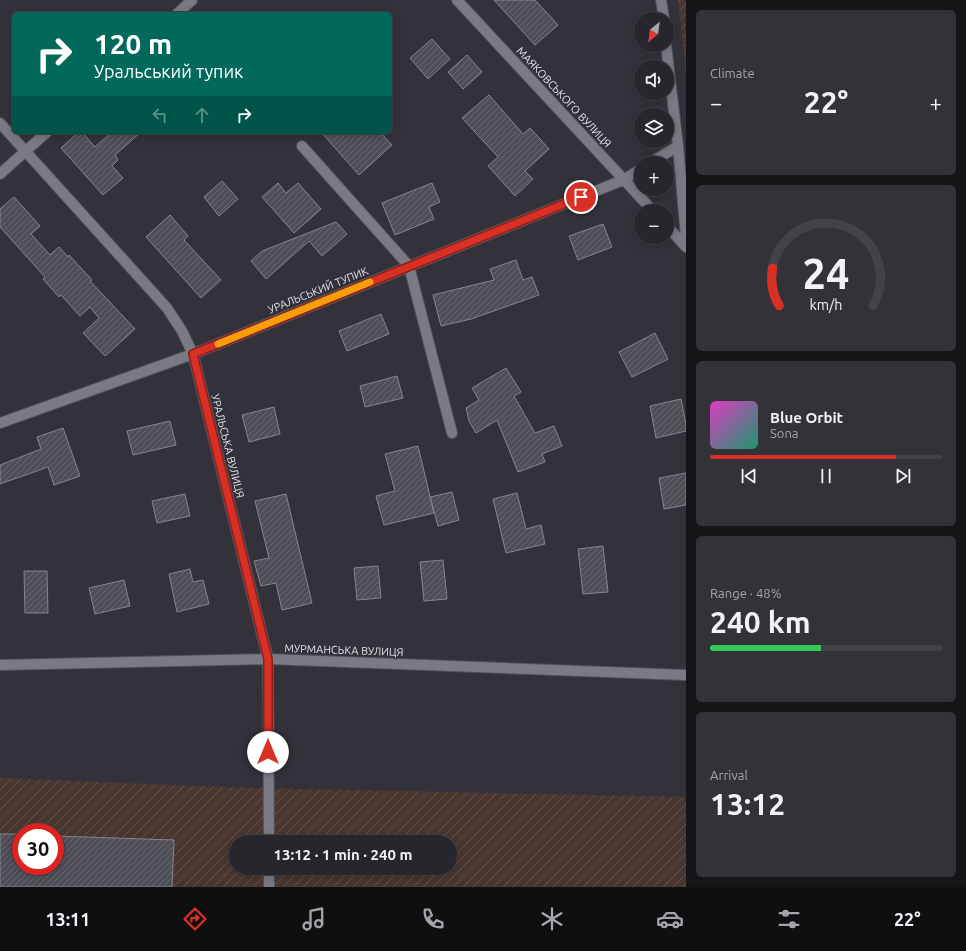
<!DOCTYPE html>
<html lang="en">
<head>
<meta charset="utf-8">
<style>
	body { margin:0; font-family:Ubuntu,sans-serif; background:#323238; color:#f1f3f6; height:100vh; display:flex; flex-direction:column; font-size:15px; white-space:nowrap }
	* { box-sizing:border-box; margin:0 }
	p { font-size:13px; color:#a4a5a9 }
	.icon { flex:none; width:22px; height:22px; fill:none; stroke:currentColor; stroke-width:2; stroke-linecap:round; stroke-linejoin:round }
	.map { position:relative; flex:1; overflow:hidden }
	.panel { display:flex; flex-direction:column; gap:10px; padding:10px; background:#151518; width:280px }
	.panel>* { flex:none }
	.top-card { position:absolute; left:12px; top:12px; width:380px; height:122px; border-radius:6px; box-shadow:0 2px 10px #0003,0 0 0 1px #424348; background:#00695c; color:#fff; overflow:hidden }
	.needle { width:26px; rotate:209deg }
	.fabs { position:absolute; left:634px; top:12px; display:grid; gap:8px }
	.fabs a { display:grid; place-items:center; width:40px; height:40px; border-radius:50%; background:#26262c; box-shadow:0 2px 10px #0003,0 0 0 1px #424348; font-size:20px }
	.speed { position:absolute; left:12px; top:823px; display:flex; gap:8px; font-size:20px; font-weight:700; text-align:center }
	.speed>* { display:grid; place-content:center; width:52px; height:52px; border-radius:50%; background:#26262c; box-shadow:0 2px 10px #0003,0 0 0 1px #424348; line-height:1 }
	.speed .limit { border:6px solid #d22; background:#fff; color:#111 }
	.pin { position:absolute; display:grid; place-items:center; width:34px; height:34px; color:#fff; margin:-17px; border:2px solid #fff; border-radius:50%; box-shadow:0 1px 4px #0007 }
	.me { position:absolute; width:44px; margin:-22px; rotate:0deg; stroke-linejoin:round; filter:drop-shadow(0 0 3px #0008) }
	.turn { display:flex; align-items:center; gap:14px; height:84px; padding:0 16px; font-size:18px }
	.turn .icon { width:52px; height:52px; stroke-width:2.5 }
	.turn b { display:block; font-size:28px; line-height:34px }
	.lanes { display:flex; align-items:center; height:38px; padding:0 16px; background:#0003; justify-content:center; gap:20px; direction:ltr }
	.lanes .off { opacity:.35 }
	.big { font-size:30px; font-weight:600; line-height:1.1 }
	.panel .tile { flex:1; display:flex; flex-direction:column; justify-content:center; gap:6px; min-width:0; padding:0 14px; border-radius:6px; background:#323238 }
	.panel .dial { align-items:center; gap:0 }
	.dial svg { height:104px; overflow:visible; fill:none; stroke:#424348; stroke-width:7; stroke-linecap:round; text-anchor:middle }
	.dial text { fill:#f1f3f6; stroke:none }
	.song { display:flex; align-items:center; gap:12px }
	.cover { width:48px; height:48px; border-radius:6px; background:linear-gradient(135deg,hsl(310 70% 55%),hsl(160 70% 35%)) }
	.played { height:4px; border-radius:2px; background:linear-gradient(90deg,#d93025 80%,#424348 80%) }
	.keys { display:flex; justify-content:space-around; direction:ltr }
	.heat { display:flex; justify-content:space-between; align-items:center; font-size:22px; direction:ltr }
	.charge { height:6px; border-radius:3px; background:linear-gradient(90deg,#34c759 48%,#424348 0) }
	.trip { position:absolute; left:229px; top:835px; width:228px; height:40px; border-radius:20px; background:#26262c; box-shadow:0 2px 10px #0003,0 0 0 1px #424348; font-weight:600; line-height:40px; text-align:center }
	.dock { display:flex; height:64px; justify-content:space-around; align-items:center; background:#0f0f12; color:#a4a5a9 }
	.dock .icon { width:28px; height:28px }
	.dock .current { color:#d93025 }
	.dock b { font-size:18px; color:#f1f3f6 }
	main { display:flex; flex:1; min-height:0 }
	.map>svg:first-child { display:block }
	.industrial { fill:url(#industrial-furrows); fill-rule:evenodd }
	.building { fill:url(#building-hatch); stroke:#858590 }
	.lines { fill:none; stroke-linecap:round; stroke-linejoin:round }
	.lane-casing { stroke:#515159; stroke-width:12 }
	.street-casing { stroke:#515159; stroke-width:12 }
	.lane { stroke:#7a7a84; stroke-width:10 }
	.street { stroke:#7a7a84; stroke-width:10 }
	.route-casing { stroke:#8d1f18; stroke-width:10 }
	.route { stroke:#d93025; stroke-width:7 }
	.slow { stroke:#f59e0b; stroke-width:7 }
	.labels { text-anchor:middle; dominant-baseline:central; stroke-width:3; stroke-linejoin:round; paint-order:stroke }
	.street-label { font-size:11px; fill:#e0e0e6; stroke:#33323b }
</style>
</head>
<body>
<main>
<div class="map">
<svg width="686" height="887" viewBox="0 0 686 887">
	<defs>
		<pattern id="industrial-furrows" width="10" height="10" patternUnits="userSpaceOnUse"><rect width="10" height="10" fill="#49362f"/><path d="M-1 1l2-2M0 10L10 0M9 11l2-2" fill="none" stroke="#63534d"/></pattern>
		<pattern id="building-hatch" width="6" height="6" patternUnits="userSpaceOnUse"><rect width="6" height="6" fill="#4e4e57"/><path d="M-1 1l2-2M0 6l6-6M5 7l2-2" fill="none" stroke="#67676f"/></pattern>
	</defs>
	<rect width="100%" height="100%" fill="#33323b"/>
	<path class="industrial" d="M 678,0 L 686,0 L 686,72 Z
		M 0,778 L 252,788 L 686,797 L 686,887 L 0,887 ZM 21,832 L 55,832 L 55,866 L 21,866 ZM 236,842 L 450,842 L 450,868 L 236,868 Z"/>
	<path class="building" d="M 494,0 L 535,0 L 558,25 L 535,45 Z
		M 432,39 L 450,59 L 428,79 L 410,58 Z
		M 467,55 L 482,72 L 463,89 L 448,72 Z
		M 489,95 L 523,134 L 530,128 L 549,149 L 525,171 L 533,179 L 515,196 L 488,166 L 498,157 L 462,118 Z
		M 79,132 L 82,132 L 95,147 L 112,132 L 141,132 L 115,155 L 118,160 L 112,166 L 123,178 L 103,195 L 61,148 Z
		M 321,132 L 380,132 L 392,145 L 359,175 Z
		M 222,181 L 238,199 L 219,216 L 204,197 Z
		M 278,183 L 286,193 L 298,183 L 321,209 L 294,233 L 262,197 Z
		M 432,183 L 440,202 L 429,207 L 434,219 L 395,235 L 382,203 Z
		M 14,197 L 40,226 L 31,234 L 50,255 L 59,247 L 68,257 L 69,255 L 92,280 L 90,281 L 135,329 L 105,356 L 83,333 L 99,318 L 90,307 L 80,316 L 61,295 L 59,297 L 43,279 L 45,277 L 0,227 L 0,209 Z
		M 170,215 L 188,236 L 184,240 L 221,280 L 201,298 L 146,237 Z
		M 336,222 L 347,234 L 322,256 L 309,241 L 266,279 L 251,261 L 262,251 Z
		M 603,224 L 612,247 L 578,260 L 569,236 Z
		M 516,260 L 523,280 L 532,277 L 539,295 L 471,319 L 441,326 L 433,295 L 494,280 L 490,269 Z
		M 381,314 L 389,334 L 347,351 L 339,331 Z
		M 655,333 L 668,359 L 632,377 L 619,352 Z
		M 506,368 L 521,392 L 514,396 L 535,433 L 554,426 L 562,446 L 542,454 L 545,462 L 518,472 L 497,420 L 476,433 L 469,421 L 466,408 L 479,400 L 472,388 Z
		M 397,376 L 403,398 L 365,407 L 360,386 Z
		M 681,399 L 686,424 L 686,431 L 656,438 L 650,406 Z
		M 274,407 L 280,434 L 249,442 L 242,415 Z
		M 170,421 L 176,445 L 133,455 L 127,431 Z
		M 63,428 L 80,476 L 54,485 L 48,467 L 0,484 L 0,465 L 41,449 L 37,437 Z
		M 418,446 L 434,513 L 384,525 L 376,496 L 395,491 L 385,454 Z
		M 686,473 L 686,505 L 664,509 L 659,478 Z
		M 452,492 L 459,520 L 438,526 L 430,497 Z
		M 517,493 L 526,529 L 541,525 L 545,544 L 506,553 L 493,499 Z
		M 185,494 L 190,516 L 157,523 L 152,501 Z
		M 286,494 L 312,603 L 282,610 L 276,583 L 261,586 L 254,561 L 269,558 L 255,501 Z
		M 603,546 L 608,592 L 583,594 L 578,549 Z
		M 443,560 L 447,599 L 424,601 L 420,562 Z
		M 378,566 L 381,598 L 357,600 L 354,568 Z
		M 190,569 L 193,582 L 203,580 L 209,604 L 177,612 L 169,574 Z
		M 24,571 L 47,571 L 48,613 L 25,613 Z
		M 124,580 L 130,606 L 95,614 L 89,588 Z
		M 0,834 L 21,834 L 21,866 L 55,866 L 55,836 L 174,840 L 172,887 L 0,887 Z"/>
	<g class="lines">
		<g class="lane-casing">
			<path id="lane" d="M 302,146 L 409,266 L 452,433"/>
		</g>
		<g class="street-casing">
			<path id="street" d="M 457,0 L 653,211
				M 661,0 L 664,19
				M 177,14 L 192,0
				M 666,45 L 678,146 L 686,237
				M 0,123 L 167,308 L 182,331 L 193,354 L 268,659 L 269,842
				M 650,163 L 678,146
				M 0,174 L 47,132
				M 667,226 L 686,247
				M 0,423 L 193,354 L 623,180 L 641,169
				M 0,665 L 268,659 L 686,675
				M 269,868 L 269,887"/>
		</g>
		<use href="#lane" class="lane"/>
		<use href="#street" class="street"/>
	</g>
	<g class="lines">
		<g class="route-casing">
			<path id="route" d="M 268,752 L 268,659 L 193,354 L 581,197"/>
		</g>
		<use href="#route" class="route"/>
		<path class="slow" d="M 218,344 L 370,282"/>
	</g>
	<g class="labels">
		<g class="street-label">
			<text transform="translate(564 97) rotate(47)">МАЯКОВСЬКОГО ВУЛИЦЯ</text>
			<text transform="translate(318 290) rotate(-22)">УРАЛЬСЬКИЙ ТУПИК</text>
			<text transform="translate(228 446) rotate(76)">УРАЛЬСЬКА ВУЛИЦЯ</text>
			<text transform="translate(344 650) rotate(2)">МУРМАНСЬКА ВУЛИЦЯ</text>
		</g>
	</g>
</svg>
<div class="fabs">
<a><svg class="needle" viewBox="-14 -14 28 28"><path d="M0-13l5 13h-10z" fill="#e53935"/><path d="M0 13l5-13h-10z" fill="#a4a5a9"/></svg></a>
<a><svg class="icon" aria-label="sound" viewBox="0 0 24 24"><path d="M4 9h4l5-4v14l-5-4H4zM17 9q2 3 0 6"/></svg></a>
<a><svg class="icon" aria-label="layers" viewBox="0 0 24 24"><path d="M12 4l9 5-9 5-9-5zM3 14l9 5 9-5"/></svg></a>
<a>+</a>
<a>−</a>
</div>
<div class="speed"><div class="limit">30</div></div>
<div class="pin" style="left:581px;top:197px;background:#d93025"><svg class="icon" aria-label="arrive" viewBox="0 0 24 24"><path d="M6 21V4h12l-3 4 3 4H6"/></svg></div>
<svg class="me" style="left:268px;top:752px" viewBox="-20 -20 40 40"><circle r="19" fill="#fff"/><path d="M0-13L10 11 0 6-10 11z" fill="#d93025"/></svg>
<div class="trip">13:12 · 1 min · 240 m</div>
<div class="top-card">
<div class="turn"><svg class="icon" aria-label="right" viewBox="0 0 24 24"><path d="M7 20v-9h11M14 6l5 5-5 5"/></svg><div><b>120 m</b>Уральський тупик</div></div>
<div class="lanes"><svg class="icon off" aria-label="left" viewBox="0 0 24 24"><path d="M17 20v-9H6M10 6l-5 5 5 5"/></svg><svg class="icon off" aria-label="ahead" viewBox="0 0 24 24"><path d="M12 20V5M6 11l6-6 6 6"/></svg><svg class="icon" aria-label="right" viewBox="0 0 24 24"><path d="M7 20v-9h11M14 6l5 5-5 5"/></svg></div>
</div>
</div>
<section class="panel">
<div class="tile"><p>Climate</p>
<div class="heat"><a>−</a><b class="big">22°</b><a>+</a></div>
</div>
<div class="tile dial"><svg viewBox="0 0 100 80">
<path d="M14 69A42 42 0 1 1 86 69"/>
<path d="M14 69A42 42 0 0 1 9 40" stroke="#d93025"/>
<text x="50" y="56" font-size="32" font-weight="700">24</text>
<text x="50" y="72" font-size="11">km/h</text>
</svg></div>
<div class="tile">
<div class="song"><i class="cover"></i><div><b>Blue Orbit</b><p>Sona</p></div></div>
<div class="played"></div>
<div class="keys"><svg class="icon" aria-label="previous" viewBox="0 0 24 24"><path d="M18 5L8 12l10 7zM5 5v14"/></svg><svg class="icon" aria-label="pause" viewBox="0 0 24 24"><path d="M8 5v14M16 5v14"/></svg><svg class="icon" aria-label="next" viewBox="0 0 24 24"><path d="M6 5l10 7-10 7zM19 5v14"/></svg></div>
</div>
<div class="tile"><p>Range · 48%</p><b class="big">240 km</b><div class="charge"></div></div>
<div class="tile"><p>Arrival</p><b class="big">13:12</b></div>
</section>
</main>
<nav class="dock">
<b>13:11</b>
<svg class="icon current" aria-label="directions" viewBox="0 0 24 24"><path d="M12 3l9 9-9 9-9-9zM9 14v-3h6M13 9l2 2-2 2"/></svg>
<svg class="icon" aria-label="music" viewBox="0 0 24 24"><path d="M9 18V5l10-2v13"/><circle cx="6" cy="18" r="3"/><circle cx="16" cy="16" r="3"/></svg>
<svg class="icon" aria-label="phone" viewBox="0 0 24 24"><path d="M5 4h4l2 5-3 2q2 4 5 5l2-3 5 2v4C11 20 4 13 5 4z"/></svg>
<svg class="icon" aria-label="climate" viewBox="0 0 24 24"><path d="M12 3v18M4 7l16 10M4 17L20 7"/></svg>
<svg class="icon" aria-label="car" viewBox="0 0 24 24"><path d="M5 17H2v-5l4-1 3-4h7l3 4 3 1v5h-3M9 17h6M6 11h13"/><circle cx="7" cy="17" r="2"/><circle cx="17" cy="17" r="2"/></svg>
<svg class="icon" aria-label="filters" viewBox="0 0 24 24"><path d="M4 7h16M4 17h16"/><circle cx="9" cy="7" r="2"/><circle cx="15" cy="17" r="2"/></svg>
<b>22°</b>
</nav>
</body>
</html>
